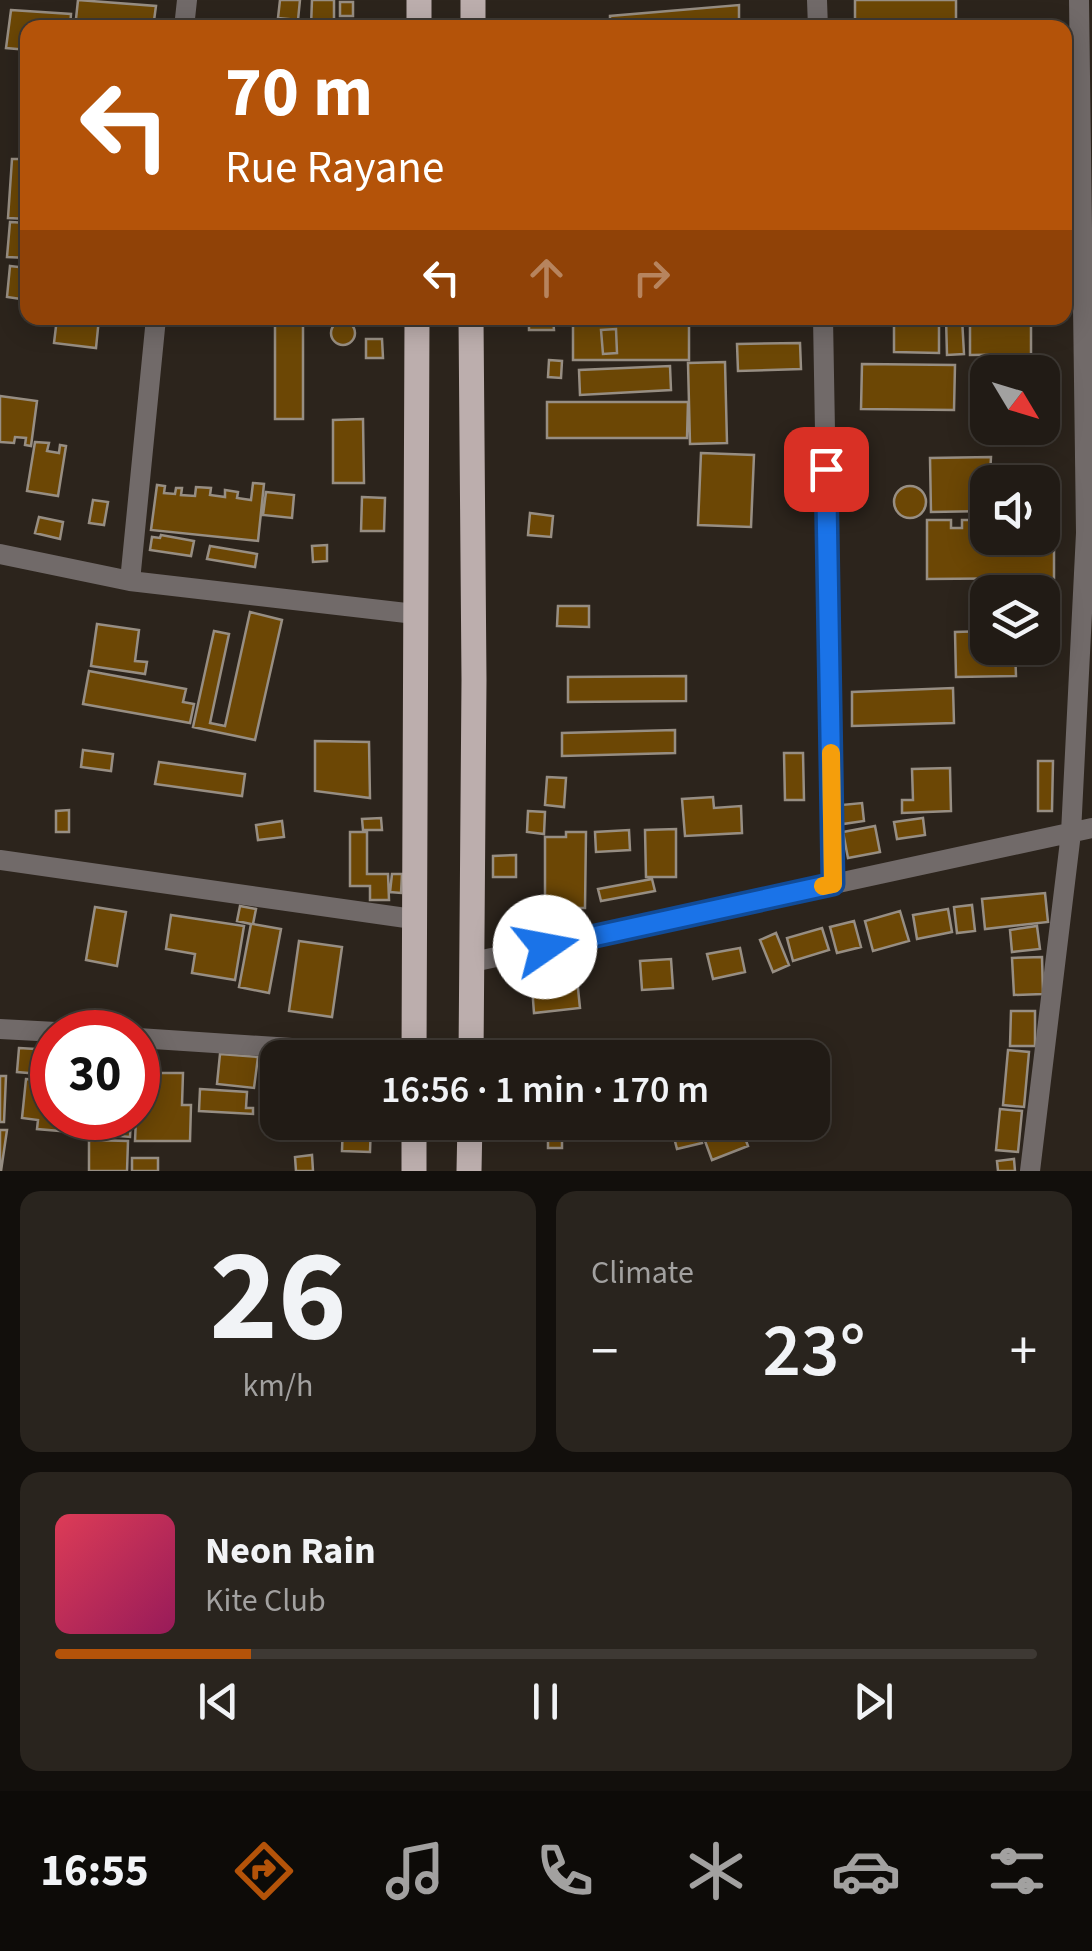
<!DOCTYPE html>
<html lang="en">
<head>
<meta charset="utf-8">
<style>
	body { margin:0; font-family:"Source Sans 3",sans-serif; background:#29241e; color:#f1f3f6; height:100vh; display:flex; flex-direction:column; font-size:38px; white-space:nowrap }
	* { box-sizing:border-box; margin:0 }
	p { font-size:32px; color:#a2a1a0 }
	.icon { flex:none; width:55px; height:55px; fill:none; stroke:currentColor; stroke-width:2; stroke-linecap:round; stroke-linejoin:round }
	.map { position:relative; height:1171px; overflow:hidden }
	.sheet { display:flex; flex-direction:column; gap:20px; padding:20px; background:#120f0c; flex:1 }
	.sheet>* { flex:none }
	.hud { position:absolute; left:20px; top:20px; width:1052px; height:305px; border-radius:20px; box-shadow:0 5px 25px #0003,0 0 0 2px #3e3934; background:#b45309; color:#fff; overflow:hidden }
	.needle { width:65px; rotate:128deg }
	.buttons { position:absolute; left:970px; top:355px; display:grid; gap:20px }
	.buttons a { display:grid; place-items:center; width:90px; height:90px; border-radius:20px; background:#211b15; box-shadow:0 5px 25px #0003,0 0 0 2px #3e3934; font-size:50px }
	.speed { position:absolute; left:30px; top:1010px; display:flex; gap:20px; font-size:50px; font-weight:700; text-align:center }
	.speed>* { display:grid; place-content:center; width:130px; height:130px; border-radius:50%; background:#211b15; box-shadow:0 5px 25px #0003,0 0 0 2px #3e3934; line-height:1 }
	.speed .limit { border:15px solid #d22; background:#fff; color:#111 }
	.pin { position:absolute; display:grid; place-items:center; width:85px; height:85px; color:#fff; margin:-42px; border-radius:20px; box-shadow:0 5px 15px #0006 }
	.me { position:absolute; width:110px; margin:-55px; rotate:78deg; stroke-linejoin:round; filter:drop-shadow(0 0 8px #0008) }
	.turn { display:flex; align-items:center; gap:35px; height:210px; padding:0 40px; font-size:45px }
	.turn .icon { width:130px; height:130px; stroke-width:2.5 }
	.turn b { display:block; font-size:70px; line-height:85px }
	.lanes { display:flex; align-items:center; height:95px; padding:0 40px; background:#0003; justify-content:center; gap:50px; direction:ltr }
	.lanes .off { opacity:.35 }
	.big { font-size:75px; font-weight:600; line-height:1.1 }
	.sheet .widget { flex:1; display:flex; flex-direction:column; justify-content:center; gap:15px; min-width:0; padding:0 35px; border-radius:20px; background:#29241e }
	.sheet .dial { align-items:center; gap:0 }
	.dial b { font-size:130px; line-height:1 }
	.song { display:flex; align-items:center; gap:30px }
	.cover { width:120px; height:120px; border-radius:15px; background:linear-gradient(135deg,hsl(350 70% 55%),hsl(330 70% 35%)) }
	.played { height:10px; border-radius:5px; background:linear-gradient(90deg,#b45309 20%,#3e3934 20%) }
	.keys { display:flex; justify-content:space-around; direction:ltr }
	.heat { display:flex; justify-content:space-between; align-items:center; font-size:55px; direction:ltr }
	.sheet .tiles { flex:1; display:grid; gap:20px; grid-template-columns:1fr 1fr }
	.widget:last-child { grid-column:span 2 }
	.trip { position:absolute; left:260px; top:1040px; width:570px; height:100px; border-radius:20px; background:#211b15; box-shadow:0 5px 25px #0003,0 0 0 2px #3e3934; font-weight:600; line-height:100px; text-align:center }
	.tabs { display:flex; height:160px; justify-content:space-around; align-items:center; background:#0d0b08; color:#a2a1a0 }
	.tabs .icon { width:70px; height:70px }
	.tabs .on { color:#b45309 }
	.tabs b { font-size:45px; color:#f1f3f6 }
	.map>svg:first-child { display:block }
	.building { fill:#6c4705; stroke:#978e83; stroke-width:2.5 }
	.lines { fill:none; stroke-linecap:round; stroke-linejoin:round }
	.street { stroke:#716a69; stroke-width:20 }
	.primary { stroke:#bcaead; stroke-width:25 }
	.route-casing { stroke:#114b97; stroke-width:25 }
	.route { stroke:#1a73e8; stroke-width:18 }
	.slow { stroke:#f59e0b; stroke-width:18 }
</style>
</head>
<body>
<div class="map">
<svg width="1092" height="1171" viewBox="0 0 1092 1171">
	<rect width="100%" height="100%" fill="#2c241c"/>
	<path class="building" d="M 78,0 L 156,6 L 153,28 L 75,28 Z
		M 280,0 L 300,0 L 298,20 L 278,18 Z
		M 312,0 L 334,0 L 334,26 L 311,26 Z
		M 855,0 L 956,0 L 956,28 L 855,28 Z
		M 340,2 L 353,2 L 353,16 L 340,16 Z
		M 739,5 L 739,28 L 602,28 L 610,27 L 610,16 Z
		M 11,10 L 71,14 L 70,28 L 28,28 L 28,50 L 6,48 Z
		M 12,159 L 28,159 L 28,219 L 8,218 Z
		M 10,222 L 28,223 L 28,258 L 7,257 Z
		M 10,266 L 28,268 L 28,300 L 7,297 Z
		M 57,318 L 99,318 L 96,348 L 54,343 Z
		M 275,318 L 303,318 L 303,419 L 275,419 Z
		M 529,318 L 553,318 L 554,330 L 529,330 Z
		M 573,318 L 689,318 L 689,360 L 573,360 Z
		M 894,318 L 939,318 L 939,353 L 894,352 Z
		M 946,318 L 962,318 L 964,354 L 947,355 Z
		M 970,318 L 1031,318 L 1031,354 L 970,355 Z
		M331 333a12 12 0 1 1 24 0a12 12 0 1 1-24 0Z
		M 616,329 L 617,353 L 603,354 L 601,330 Z
		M 366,339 L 382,339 L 383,358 L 366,358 Z
		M 800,343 L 801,369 L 738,371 L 737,344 Z
		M 549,360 L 562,361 L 561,378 L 548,377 Z
		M 725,362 L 727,443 L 690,444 L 688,363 Z
		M 862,364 L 955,365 L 954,410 L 861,409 Z
		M 670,366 L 671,390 L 580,395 L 579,370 Z
		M 0,396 L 37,401 L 31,446 L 25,445 L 26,438 L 15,437 L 14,443 L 0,442 Z
		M 547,402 L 688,402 L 687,438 L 547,438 Z
		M 363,419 L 364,483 L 333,483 L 333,420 Z
		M 35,442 L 49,443 L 47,451 L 59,453 L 60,445 L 66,446 L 58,496 L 27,491 Z
		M 701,453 L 754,455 L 751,527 L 698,525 Z
		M 991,457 L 988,511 L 931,512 L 930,458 Z
		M 253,483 L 264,484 L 258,541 L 151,530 L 157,485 L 165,486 L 164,493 L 175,494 L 176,488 L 182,488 L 181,495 L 195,496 L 196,487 L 211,488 L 210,495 L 225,497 L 225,490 L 238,492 L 237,498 L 251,500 Z
		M894 502a16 16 0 1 1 32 0a16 16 0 1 1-32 0Z
		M 266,492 L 294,495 L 292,518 L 263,515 Z
		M 362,497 L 385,498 L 384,531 L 361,531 Z
		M 93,500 L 108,502 L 104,525 L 89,523 Z
		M 530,513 L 553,516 L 551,537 L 528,535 Z
		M 39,517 L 63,522 L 60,539 L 35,533 Z
		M 1042,517 L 1054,517 L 1054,578 L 927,579 L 927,520 L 951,520 L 951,528 L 962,528 L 962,520 L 984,520 L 988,538 L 1042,538 Z
		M 161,535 L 194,541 L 191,556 L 150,550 L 152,537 L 160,538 Z
		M 327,545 L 327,561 L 313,562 L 312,546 Z
		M 210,546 L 257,554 L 255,567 L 207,559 Z
		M 558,606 L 589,606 L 589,627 L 557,626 Z
		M 250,612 L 282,620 L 255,740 L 193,727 L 214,631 L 229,634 L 210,723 L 225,726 Z
		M 97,624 L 139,630 L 135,661 L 147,662 L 145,674 L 91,666 Z
		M 988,631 L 988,648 L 1015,648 L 1016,676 L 956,677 L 955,632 Z
		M 89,671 L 186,689 L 183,702 L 194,704 L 190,723 L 83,704 Z
		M 686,676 L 686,701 L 568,702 L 568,677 Z
		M 953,688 L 954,723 L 852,726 L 852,692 Z
		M 675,730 L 675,753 L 562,756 L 562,733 Z
		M 315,741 L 369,742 L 370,798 L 315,791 Z
		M 83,750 L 113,754 L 111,771 L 81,767 Z
		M 784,753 L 803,753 L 804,800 L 785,800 Z
		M 1038,761 L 1053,761 L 1052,811 L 1038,811 Z
		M 159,762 L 245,774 L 242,796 L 155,784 Z
		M 950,768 L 951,811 L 902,813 L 902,800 L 913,800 L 912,769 Z
		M 547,777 L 566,778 L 564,807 L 545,805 Z
		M 713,797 L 714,808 L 741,806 L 742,833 L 685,836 L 682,799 Z
		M 862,803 L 864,821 L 843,824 L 841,805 Z
		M 69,810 L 69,832 L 56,832 L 56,811 Z
		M 528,811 L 545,812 L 544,834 L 527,832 Z
		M 381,818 L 382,830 L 363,830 L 362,819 Z
		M 923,818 L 925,835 L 897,839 L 894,822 Z
		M 282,821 L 284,837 L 258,840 L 256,825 Z
		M 875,826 L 880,852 L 848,858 L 843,832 Z
		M 676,829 L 676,877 L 646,877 L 645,830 Z
		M 629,830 L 630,850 L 596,852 L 595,832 Z
		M 350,832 L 367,832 L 367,874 L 388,874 L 389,900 L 370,900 L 370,886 L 350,886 Z
		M 566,832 L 586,832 L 585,908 L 545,908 L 545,837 L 566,837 Z
		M 516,855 L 516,877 L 493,877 L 493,856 Z
		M 392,874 L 402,874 L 401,893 L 390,892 Z
		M 652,879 L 655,891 L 601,901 L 598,889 Z
		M 1045,893 L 1048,922 L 985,929 L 982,899 Z
		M 972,905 L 975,931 L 957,933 L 954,907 Z
		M 240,906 L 256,909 L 253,924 L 281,929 L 269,993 L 239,987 L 251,924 L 237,921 Z
		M 95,907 L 126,912 L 117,966 L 86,960 Z
		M 948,909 L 952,932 L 917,939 L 913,915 Z
		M 900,911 L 909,941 L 873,951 L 865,921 Z
		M 171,915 L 244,926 L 235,980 L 192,973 L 195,954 L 166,949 Z
		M 854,921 L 861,947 L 837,953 L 830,927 Z
		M 1037,926 L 1040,949 L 1012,952 L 1010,930 Z
		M 822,928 L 829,950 L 793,961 L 787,938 Z
		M 776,933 L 789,965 L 773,972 L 760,940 Z
		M 299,941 L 342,947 L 332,1017 L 289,1011 Z
		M 740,948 L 745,972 L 713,979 L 707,954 Z
		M 1042,957 L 1043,994 L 1014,995 L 1012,958 Z
		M 671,959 L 673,988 L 642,990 L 640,961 Z
		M 576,969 L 580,1008 L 534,1013 L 531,973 Z
		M 1011,1011 L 1035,1011 L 1035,1046 L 1010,1046 Z
		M 19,1048 L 52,1050 L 52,1075 L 17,1072 Z
		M 1008,1050 L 1029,1052 L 1024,1107 L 1003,1105 Z
		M 220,1054 L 258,1057 L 254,1088 L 217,1084 Z
		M 269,1071 L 278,1072 L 278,1102 L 266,1101 Z
		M 138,1073 L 183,1073 L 182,1105 L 191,1105 L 190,1141 L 135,1141 Z
		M 0,1076 L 6,1076 L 4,1122 L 0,1122 Z
		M 26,1079 L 52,1081 L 52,1118 L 131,1118 L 130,1137 L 37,1129 L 38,1120 L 22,1118 Z
		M 200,1089 L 247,1092 L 246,1108 L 253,1108 L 253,1114 L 199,1111 Z
		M 1000,1109 L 1022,1111 L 1018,1152 L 996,1150 Z
		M 343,1122 L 371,1122 L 370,1152 L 342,1151 Z
		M 548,1122 L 562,1122 L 562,1148 L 548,1148 Z
		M 670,1122 L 697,1122 L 702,1143 L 677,1149 Z
		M 741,1127 L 748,1146 L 712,1160 L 705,1141 Z
		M 0,1130 L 7,1130 L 1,1171 L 0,1171 Z
		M 89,1140 L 128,1141 L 127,1171 L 89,1171 Z
		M 312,1155 L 313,1171 L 296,1171 L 295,1157 Z
		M 132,1158 L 158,1158 L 158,1171 L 132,1171 Z
		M 1014,1159 L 1015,1171 L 998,1171 L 997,1161 Z"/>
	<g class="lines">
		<path class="street" d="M 817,0 L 818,28
			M 184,28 L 187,0
			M 823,318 L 833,884
			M 0,554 L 130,581 L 415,614
			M 130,581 L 156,318
			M 0,860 L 413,919
			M 473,962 L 1092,828
			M 0,1029 L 56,1032
			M 138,1038 L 414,1056
			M 1030,1171 L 1071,833 L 1086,533 L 1079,0"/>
		<path class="primary" d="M 419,0 L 419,28
			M 473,28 L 473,0
			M 414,1058 L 417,318
			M 471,1058 L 474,680 L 471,318
			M 414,1122 L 414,1171
			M 469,1171 L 470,1122"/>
	</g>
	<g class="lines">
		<g class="route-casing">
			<path id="route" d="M 545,947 L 833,884 L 826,469"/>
		</g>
		<use href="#route" class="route"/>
		<path class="slow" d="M 823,886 L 833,884 L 831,753"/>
	</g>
</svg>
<div class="buttons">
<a><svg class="needle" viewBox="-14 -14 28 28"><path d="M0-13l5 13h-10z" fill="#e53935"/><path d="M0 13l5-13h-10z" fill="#a2a1a0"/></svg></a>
<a><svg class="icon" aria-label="sound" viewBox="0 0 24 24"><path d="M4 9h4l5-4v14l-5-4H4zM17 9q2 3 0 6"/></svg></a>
<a><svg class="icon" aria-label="layers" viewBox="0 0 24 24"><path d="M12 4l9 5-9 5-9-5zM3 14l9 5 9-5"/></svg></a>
</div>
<div class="speed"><div class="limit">30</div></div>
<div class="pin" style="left:826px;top:469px;background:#d93025"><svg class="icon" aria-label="arrive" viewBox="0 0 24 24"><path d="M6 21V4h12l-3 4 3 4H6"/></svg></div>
<svg class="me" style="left:545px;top:947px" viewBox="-20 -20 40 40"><circle r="19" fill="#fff"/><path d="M0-13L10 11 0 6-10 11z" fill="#1a73e8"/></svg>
<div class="trip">16:56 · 1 min · 170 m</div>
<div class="hud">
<div class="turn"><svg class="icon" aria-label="left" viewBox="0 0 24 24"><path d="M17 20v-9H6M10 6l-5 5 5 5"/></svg><div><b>70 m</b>Rue Rayane</div></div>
<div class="lanes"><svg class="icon" aria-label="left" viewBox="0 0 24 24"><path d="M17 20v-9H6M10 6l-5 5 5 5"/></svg><svg class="icon off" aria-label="ahead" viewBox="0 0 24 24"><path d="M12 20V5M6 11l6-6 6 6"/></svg><svg class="icon off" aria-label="right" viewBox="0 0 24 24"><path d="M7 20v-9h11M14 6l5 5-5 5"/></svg></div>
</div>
</div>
<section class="sheet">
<div class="tiles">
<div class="widget dial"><b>26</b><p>km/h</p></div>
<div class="widget"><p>Climate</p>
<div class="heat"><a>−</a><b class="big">23°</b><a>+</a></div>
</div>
<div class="widget">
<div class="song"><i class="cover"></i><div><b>Neon Rain</b><p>Kite Club</p></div></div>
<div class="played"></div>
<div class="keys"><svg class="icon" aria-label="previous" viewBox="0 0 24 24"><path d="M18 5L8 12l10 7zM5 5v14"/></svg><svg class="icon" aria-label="pause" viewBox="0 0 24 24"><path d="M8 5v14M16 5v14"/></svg><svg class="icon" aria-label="next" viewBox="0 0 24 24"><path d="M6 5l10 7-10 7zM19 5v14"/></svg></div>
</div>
</div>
</section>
<nav class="tabs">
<b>16:55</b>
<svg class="icon on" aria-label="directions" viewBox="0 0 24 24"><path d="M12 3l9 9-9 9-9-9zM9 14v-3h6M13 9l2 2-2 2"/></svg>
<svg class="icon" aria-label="music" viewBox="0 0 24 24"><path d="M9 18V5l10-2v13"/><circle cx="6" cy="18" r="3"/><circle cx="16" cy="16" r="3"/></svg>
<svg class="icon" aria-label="phone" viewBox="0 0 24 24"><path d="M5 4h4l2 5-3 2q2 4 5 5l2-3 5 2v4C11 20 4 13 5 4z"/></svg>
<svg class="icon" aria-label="climate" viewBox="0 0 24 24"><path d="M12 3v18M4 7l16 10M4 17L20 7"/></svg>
<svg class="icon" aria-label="car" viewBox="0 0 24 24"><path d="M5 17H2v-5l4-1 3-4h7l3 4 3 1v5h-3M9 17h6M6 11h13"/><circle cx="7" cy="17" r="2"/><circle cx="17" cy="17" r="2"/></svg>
<svg class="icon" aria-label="filters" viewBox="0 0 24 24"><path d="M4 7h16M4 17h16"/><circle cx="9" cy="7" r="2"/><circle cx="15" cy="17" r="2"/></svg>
</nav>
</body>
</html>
